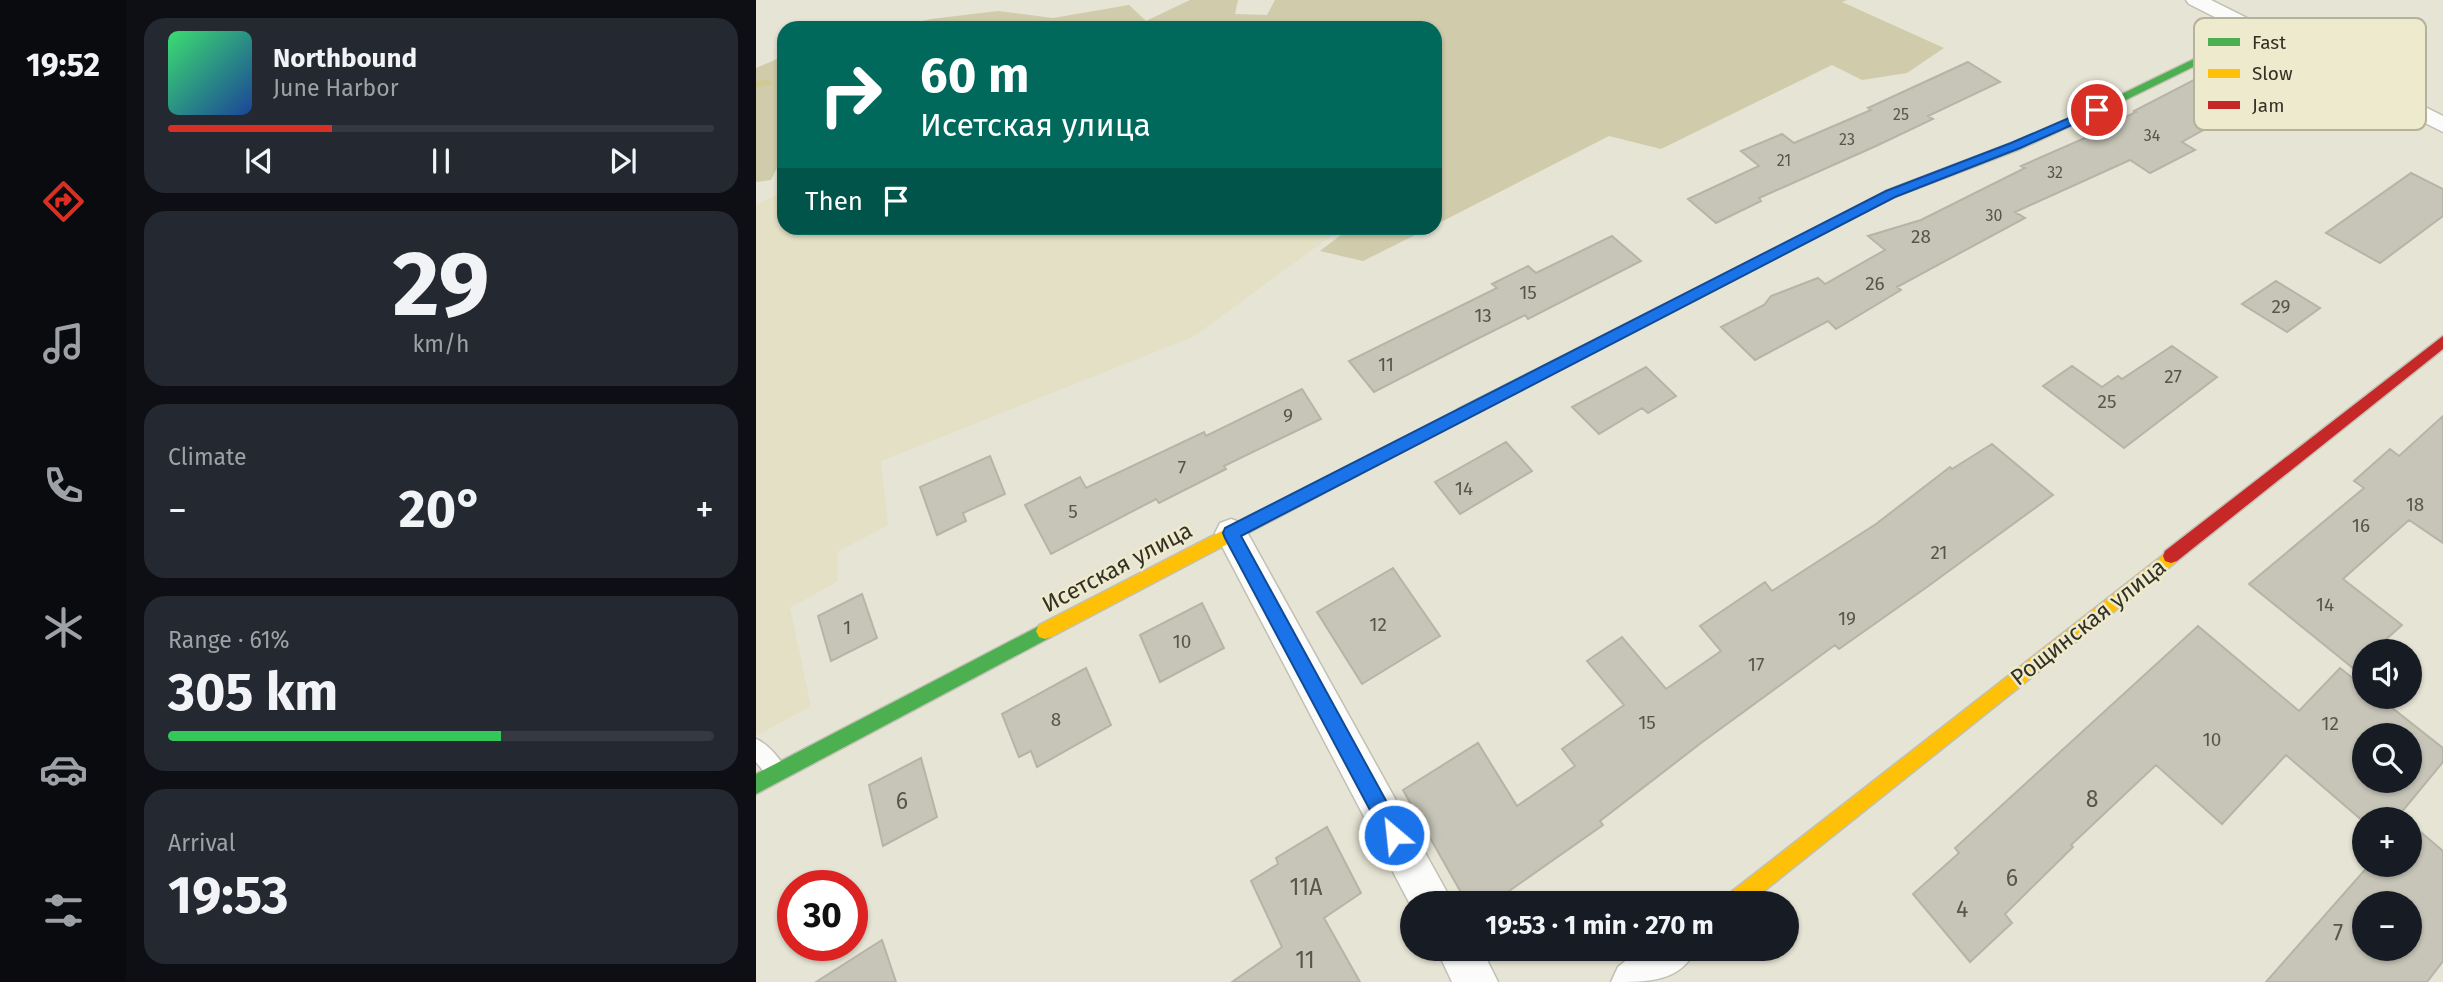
<!DOCTYPE html>
<html lang="en">
<head>
<meta charset="utf-8">
<style>
	body { margin:0; font-family:"Fira Sans",sans-serif; background:#242831; color:#f1f3f6; height:100vh; display:flex; flex-direction:column; font-size:26px; white-space:nowrap }
	* { box-sizing:border-box; margin:0 }
	p { font-size:23px; color:#9ea1a6 }
	.icon { flex:none; width:38px; height:38px; fill:none; stroke:currentColor; stroke-width:2; stroke-linecap:round; stroke-linejoin:round }
	.map { position:relative; flex:1; overflow:hidden }
	.side { display:flex; flex-direction:column; gap:18px; padding:18px; background:#0d0f14; width:630px }
	.side>* { flex:none }
	.banner { position:absolute; left:21px; top:21px; width:665px; height:214px; border-radius:21px; box-shadow:0 2px 5px #0004; background:#00695c; color:#fff; overflow:hidden }
	.fabs { position:absolute; left:1596px; top:639px; display:grid; gap:14px }
	.fabs a { display:grid; place-items:center; width:70px; height:70px; border-radius:50%; background:#171b24; box-shadow:0 2px 5px #0004; font-size:35px }
	.speed { position:absolute; left:21px; top:870px; display:flex; gap:14px; font-size:35px; font-weight:700; text-align:center }
	.speed>* { display:grid; place-content:center; width:91px; height:91px; border-radius:50%; background:#171b24; box-shadow:0 2px 5px #0004; line-height:1 }
	.speed .limit { border:10px solid #d22; background:#fff; color:#111 }
	.pin { position:absolute; display:grid; place-items:center; width:60px; height:60px; color:#fff; margin:-30px; border:4px solid #fff; border-radius:50%; box-shadow:0 2px 7px #0007 }
	.me { position:absolute; width:77px; margin:-38px; rotate:332deg; stroke-linejoin:round; filter:drop-shadow(0 0 5px #0008) }
	.turn { display:flex; align-items:center; gap:24px; height:147px; padding:0 28px; font-size:32px }
	.turn .icon { width:91px; height:91px; stroke-width:2.5 }
	.turn b { display:block; font-size:49px; line-height:60px }
	.then { display:flex; align-items:center; height:66px; padding:0 28px; background:#0003; gap:14px; font-size:26px }
	.big { font-size:52px; font-weight:700; line-height:1.1 }
	.side .tile { flex:1; display:flex; flex-direction:column; justify-content:center; gap:10px; min-width:0; padding:0 24px; border-radius:21px; background:#242831 }
	.side .dial { align-items:center; gap:0 }
	.dial b { font-size:91px; line-height:1 }
	.song { display:flex; align-items:center; gap:21px }
	.cover { width:84px; height:84px; border-radius:10px; background:linear-gradient(135deg,hsl(140 70% 55%),hsl(220 70% 35%)) }
	.played { height:7px; border-radius:4px; background:linear-gradient(90deg,#d93025 30%,#363941 30%) }
	.keys { display:flex; justify-content:space-around; direction:ltr }
	.heat { display:flex; justify-content:space-between; align-items:center; font-size:38px; direction:ltr }
	.charge { height:10px; border-radius:5px; background:linear-gradient(90deg,#34c759 61%,#363941 0) }
	.trip { position:absolute; left:644px; top:891px; width:399px; height:70px; border-radius:35px; background:#171b24; box-shadow:0 2px 5px #0004; font-weight:700; line-height:70px; text-align:center }
	main { display:flex; flex:1; min-height:0 }
	.dock { display:flex; flex-direction:column; width:126px; justify-content:space-around; align-items:center; background:#090b0e; color:#9ea1a6 }
	.dock .icon { width:49px; height:49px }
	.dock .on { color:#d93025 }
	.dock b { font-size:32px; color:#f1f3f6 }
	.map>svg:first-child { display:block }
	.built { fill:#e3e0c5 }
	.green { fill:#cfcbab }
	.lines { fill:none; stroke-linecap:round; stroke-linejoin:round }
	.stream { fill:#d0c992; fill-rule:evenodd }
	.building { fill:#c7c5b8; stroke:#b5b4a7; stroke-width:2; fill-rule:evenodd }
	.lane-casing { stroke:#c2c0b4; stroke-width:3 }
	.street-casing { stroke:#c2c0b4; stroke-width:3 }
	.fast-casing { stroke:#c2c0b4; stroke-width:3 }
	.slow-casing { stroke:#c2c0b4; stroke-width:3 }
	.jam-casing { stroke:#c2c0b4; stroke-width:3 }
	.lane { fill:#fbfbf9; fill-rule:evenodd }
	.street { fill:#fbfbf9; fill-rule:evenodd }
	.fast { fill:#4caf50; fill-rule:evenodd }
	.slow { fill:#ffc107; fill-rule:evenodd }
	.jam { fill:#c62828; fill-rule:evenodd }
	.route { fill:#1a73e8; stroke:#114b97; stroke-width:2 }
	.labels { text-anchor:middle; dominant-baseline:central; stroke-width:5; stroke-linejoin:round; paint-order:stroke }
	.far-number-label { font-size:16px; fill:#58564a }
	.number-label { font-size:19px; fill:#58564a }
	.street-label { font-size:23px; fill:#333126; stroke:#edeacd }
	.near-number-label { font-size:23px; fill:#58564a }
	.key { fill:#edeacd; stroke:#b5b29b; stroke-width:2 }
	.key-label { font-size:19px; fill:#333126 }
</style>
</head>
<body>
<main>
<nav class="dock">
<b>19:52</b>
<svg class="icon on" aria-label="directions" viewBox="0 0 24 24"><path d="M12 3l9 9-9 9-9-9zM9 14v-3h6M13 9l2 2-2 2"/></svg>
<svg class="icon" aria-label="music" viewBox="0 0 24 24"><path d="M9 18V5l10-2v13"/><circle cx="6" cy="18" r="3"/><circle cx="16" cy="16" r="3"/></svg>
<svg class="icon" aria-label="phone" viewBox="0 0 24 24"><path d="M5 4h4l2 5-3 2q2 4 5 5l2-3 5 2v4C11 20 4 13 5 4z"/></svg>
<svg class="icon" aria-label="climate" viewBox="0 0 24 24"><path d="M12 3v18M4 7l16 10M4 17L20 7"/></svg>
<svg class="icon" aria-label="car" viewBox="0 0 24 24"><path d="M5 17H2v-5l4-1 3-4h7l3 4 3 1v5h-3M9 17h6M6 11h13"/><circle cx="7" cy="17" r="2"/><circle cx="17" cy="17" r="2"/></svg>
<svg class="icon" aria-label="filters" viewBox="0 0 24 24"><path d="M4 7h16M4 17h16"/><circle cx="9" cy="7" r="2"/><circle cx="15" cy="17" r="2"/></svg>
</nav>
<section class="side">
<div class="tile">
<div class="song"><i class="cover"></i><div><b>Northbound</b><p>June Harbor</p></div></div>
<div class="played"></div>
<div class="keys"><svg class="icon" aria-label="previous" viewBox="0 0 24 24"><path d="M18 5L8 12l10 7zM5 5v14"/></svg><svg class="icon" aria-label="pause" viewBox="0 0 24 24"><path d="M8 5v14M16 5v14"/></svg><svg class="icon" aria-label="next" viewBox="0 0 24 24"><path d="M6 5l10 7-10 7zM19 5v14"/></svg></div>
</div>
<div class="tile dial"><b>29</b><p>km/h</p></div>
<div class="tile"><p>Climate</p>
<div class="heat"><a>−</a><b class="big">20°</b><a>+</a></div>
</div>
<div class="tile"><p>Range · 61%</p><b class="big">305 km</b><div class="charge"></div></div>
<div class="tile"><p>Arrival</p><b class="big">19:53</b></div>
</section>
<div class="map">
<svg width="1687" height="982" viewBox="0 0 1687 982">
	<rect width="100%" height="100%" fill="#e6e4d4"/>
	<path class="built" d="M 28,191 L 28,228 L 586,228 L 437,337 L 125,461 L 132,525 L 81,552 L 82,581 L 34,608 L 55,706 L 0,736 L 0,205 Z"/>
	<path class="green" d="M 434,0 L 482,0 L 479,14 L 511,15 L 519,0 L 1091,0 L 1086,2 L 1188,48 L 1151,73 L 1106,80 L 1076,65 L 905,149 L 853,136 L 679,225 L 679,28 L 137,28 L 175,19 L 242,11 L 297,18 L 373,5 L 390,21 Z
		M 28,56 L 28,153 L 15,180 L 0,182 L 0,68 Z
		M 594,228 L 673,228 L 607,261 L 564,251 Z"/>
	<g class="lines">
		<path class="stream" d="M 12,80 L 16,83 L 15,85 L 0,87 L 0,81 Z"/>
	</g>
	<path class="building" d="M 1212,62 L 1244,82 L 1172,116 L 1177,119 L 1120,146 L 1003,198 L 1005,201 L 960,223 L 932,199 L 1003,166 L 985,151 L 1026,134 L 1038,143 L 1115,110 L 1112,108 Z
		M 1459,69 L 1510,95 L 1426,142 L 1439,150 L 1394,173 L 1374,160 L 1259,212 L 1269,218 L 1141,287 L 1145,290 L 1080,329 L 1072,321 L 999,360 L 965,327 L 1008,305 L 1015,296 L 1062,278 L 1069,284 L 1129,250 L 1112,236 L 1165,220 L 1269,168 L 1265,166 L 1336,135 L 1334,134 L 1380,112 L 1378,111 Z
		M 1655,173 L 1687,189 L 1687,216 L 1624,263 L 1570,233 Z
		M 856,236 L 885,261 L 772,319 L 769,315 L 717,341 L 618,392 L 593,361 L 741,288 L 736,284 L 772,266 L 780,273 Z
		M 1520,281 L 1564,308 L 1531,332 L 1486,304 Z
		M 1416,346 L 1461,377 L 1368,448 L 1287,386 L 1316,366 L 1346,387 L 1362,376 L 1366,379 Z
		M 890,367 L 920,396 L 892,413 L 886,408 L 843,434 L 816,407 Z
		M 546,389 L 565,419 L 468,466 L 470,469 L 403,503 L 400,499 L 295,554 L 269,505 L 324,477 L 330,488 L 448,432 L 450,436 Z
		M 1687,416 L 1687,543 L 1653,520 L 1587,579 L 1646,625 L 1617,651 L 1608,651 L 1608,660 L 1598,669 L 1493,584 L 1608,488 L 1598,481 L 1634,449 L 1643,456 Z
		M 750,442 L 776,471 L 704,514 L 679,482 Z
		M 1236,444 L 1297,495 L 1171,587 L 1083,649 L 1079,645 L 945,743 L 844,821 L 847,825 L 736,903 L 711,903 L 647,790 L 722,743 L 761,806 L 819,766 L 806,749 L 868,705 L 831,661 L 866,637 L 910,689 L 965,651 L 944,626 L 1009,582 L 1016,591 L 1120,524 L 1194,467 L 1196,469 Z
		M 234,456 L 249,494 L 207,513 L 210,521 L 181,535 L 164,487 Z
		M 637,568 L 684,636 L 606,684 L 561,612 Z
		M 106,594 L 121,638 L 75,661 L 62,616 Z
		M 446,603 L 468,648 L 404,682 L 384,635 Z
		M 1442,626 L 1543,711 L 1584,668 L 1608,687 L 1608,696 L 1621,696 L 1687,748 L 1687,762 L 1640,819 L 1608,819 L 1608,822 L 1530,755 L 1466,824 L 1400,765 L 1315,845 L 1317,847 L 1249,914 L 1256,923 L 1214,962 L 1157,894 L 1203,853 L 1199,848 ZM 1608,735 L 1654,735 L 1654,780 L 1608,780 Z
		M 330,668 L 355,725 L 281,767 L 275,751 L 263,757 L 246,714 Z
		M 165,758 L 181,817 L 127,846 L 113,785 Z
		M 1654,823 L 1687,851 L 1687,961 L 1671,982 L 1510,982 L 1614,864 L 1654,864 ZM 1608,903 L 1654,903 L 1654,948 L 1608,948 Z
		M 571,827 L 605,893 L 568,918 L 604,982 L 476,982 L 526,947 L 495,881 L 522,864 L 520,858 Z
		M 126,940 L 140,982 L 60,982 Z"/>
	<g class="lines">
		<g class="lane-casing">
			<path id="lane" d="M 0,739 C 12,744 25,759 30,771 L 27,778 L 20,780 L 13,778 L 0,762 Z"/>
		</g>
		<g class="street-casing">
			<path id="street" d="M 1430,0 L 1455,0 L 1687,116 L 1687,132 L 1433,4 Z
				M 475,519 L 486,523 L 697,903 L 656,903 L 656,908 L 459,533 L 464,523 Z
				M 680,948 L 725,948 L 742,982 L 696,982 Z
				M 885,948 L 941,948 C 924,982 894,982 855,982 L 862,967 Z"/>
		</g>
		<g class="fast-casing">
			<path id="fast" d="M 1502,28 L 1507,31 L 1506,33 L 1345,112 L 1264,149 L 1138,197 L 1041,247 L 1031,247 L 1030,244 L 1130,191 L 1256,143 L 1337,108 Z
				M 289,623 L 295,625 L 298,631 L 295,637 L 0,794 L 0,774 Z"/>
		</g>
		<g class="slow-casing">
			<path id="slow" d="M 707,407 L 714,413 L 712,417 L 295,637 L 289,639 L 283,637 L 280,631 L 283,625 Z
				M 1415,549 L 1421,551 L 1423,556 L 1421,561 L 993,903 L 967,903 L 970,896 Z"/>
		</g>
		<g class="jam-casing">
			<path id="jam" d="M 1036,240 L 1042,244 L 1041,247 L 712,417 L 707,419 L 700,413 L 702,409 Z
				M 1687,336 L 1687,349 L 1421,561 L 1415,563 L 1409,561 L 1407,556 L 1409,551 Z"/>
		</g>
		<use href="#lane" class="lane"/>
		<use href="#street" class="street"/>
		<use href="#fast" class="fast"/>
		<use href="#slow" class="slow"/>
		<use href="#jam" class="jam"/>
	</g>
	<path class="route" d="M 1341,106 L 1347,110 L 1345,112 L 1264,148 L 1139,197 L 485,536 L 645,828 L 648,835 L 645,842 L 638,845 L 631,842 L 469,538 L 467,533 L 469,528 L 1130,191 L 1255,143 Z"/>
	<g class="labels">
		<g class="far-number-label">
			<text x="1145" y="114">25</text>
			<text x="1396" y="135">34</text>
			<text x="1091" y="139">23</text>
			<text x="1028" y="160">21</text>
			<text x="1299" y="172">32</text>
			<text x="1238" y="215">30</text>
		</g>
		<g class="number-label">
			<text x="1165" y="236">28</text>
			<text x="1119" y="283">26</text>
			<text x="772" y="292">15</text>
			<text x="1525" y="306">29</text>
			<text x="727" y="315">13</text>
			<text x="630" y="364">11</text>
			<text x="1417" y="376">27</text>
			<text x="1351" y="401">25</text>
			<text x="532" y="415">9</text>
			<text x="426" y="467">7</text>
			<text x="708" y="488">14</text>
			<text x="1659" y="504">18</text>
			<text x="317" y="511">5</text>
			<text x="1605" y="525">16</text>
			<text x="1183" y="552">21</text>
			<text x="1569" y="604">14</text>
			<text x="1091" y="618">19</text>
			<text x="622" y="624">12</text>
			<text x="91" y="627">1</text>
			<text x="426" y="641">10</text>
			<text x="1000" y="664">17</text>
			<text x="300" y="719">8</text>
			<text x="891" y="722">15</text>
			<text x="1574" y="723">12</text>
			<text x="1456" y="739">10</text>
		</g>
		<g class="street-label">
			<text transform="translate(361 567) rotate(-28)">Исетская улица</text>
			<text transform="translate(1332 622) rotate(-38)">Рощинская улица</text>
		</g>
		<g class="near-number-label">
			<text x="1336" y="799">8</text>
			<text x="146" y="801">6</text>
			<text x="1256" y="878">6</text>
			<text x="550" y="887">11А</text>
			<text x="1206" y="909">4</text>
			<text x="1582" y="933">7</text>
			<text x="549" y="960">11</text>
		</g>
	</g>
	<rect x="1438" y="18" width="232" height="112" rx="10" class="key"/>
	<rect x="1452" y="38" width="32" height="8" fill="#4caf50"/>
	<rect x="1452" y="69" width="32" height="9" fill="#ffc107"/>
	<rect x="1452" y="101" width="32" height="8" fill="#c62828"/>
	<g class="key-label">
		<text x="1496" y="49">Fast</text>
		<text x="1496" y="80">Slow</text>
		<text x="1496" y="112">Jam</text>
	</g>
</svg>
<div class="fabs">
<a><svg class="icon" aria-label="sound" viewBox="0 0 24 24"><path d="M4 9h4l5-4v14l-5-4H4zM17 9q2 3 0 6"/></svg></a>
<a><svg class="icon" aria-label="search" viewBox="0 0 24 24"><circle cx="10" cy="10" r="6"/><path d="M15 15l6 6"/></svg></a>
<a>+</a>
<a>−</a>
</div>
<div class="speed"><div class="limit">30</div></div>
<div class="pin" style="left:1341px;top:110px;background:#d93025"><svg class="icon" aria-label="arrive" viewBox="0 0 24 24"><path d="M6 21V4h12l-3 4 3 4H6"/></svg></div>
<svg class="me" style="left:638px;top:835px" viewBox="-20 -20 40 40"><circle r="17" fill="#1a73e8" stroke="#fff" stroke-width="3"/><path d="M0-11L8 9 0 5-8 9z" fill="#fff"/></svg>
<div class="trip">19:53 · 1 min · 270 m</div>
<div class="banner">
<div class="turn"><svg class="icon" aria-label="right" viewBox="0 0 24 24"><path d="M7 20v-9h11M14 6l5 5-5 5"/></svg><div><b>60 m</b>Исетская улица</div></div>
<div class="then">Then<svg class="icon" aria-label="arrive" viewBox="0 0 24 24"><path d="M6 21V4h12l-3 4 3 4H6"/></svg></div>
</div>
</div>
</main>
</body>
</html>
